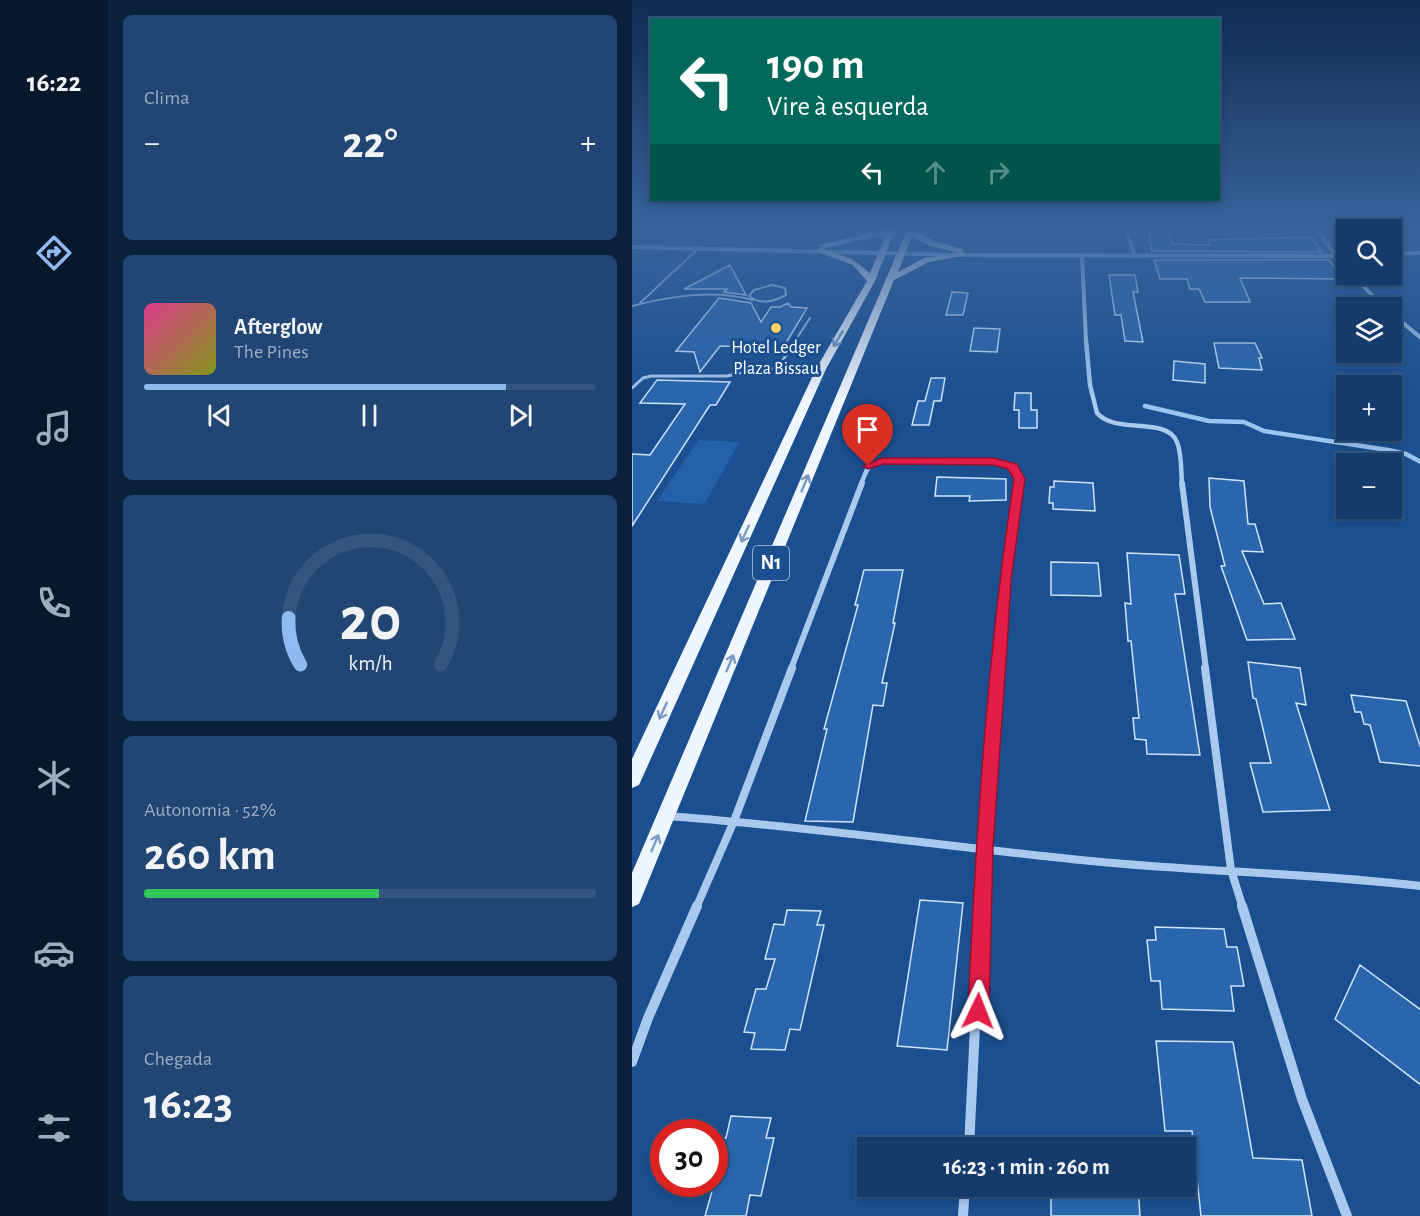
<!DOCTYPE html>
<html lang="pt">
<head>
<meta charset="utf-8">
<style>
	body { margin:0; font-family:"Alegreya Sans",sans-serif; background:#214673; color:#f1f3f6; height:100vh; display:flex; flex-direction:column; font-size:22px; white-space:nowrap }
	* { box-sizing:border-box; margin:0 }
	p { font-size:20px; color:#9dadc1 }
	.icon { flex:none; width:33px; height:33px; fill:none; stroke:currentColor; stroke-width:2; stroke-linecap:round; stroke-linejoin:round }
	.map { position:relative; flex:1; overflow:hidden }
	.sheet { display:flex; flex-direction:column; gap:15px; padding:15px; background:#0b203b; width:524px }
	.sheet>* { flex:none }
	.hud { position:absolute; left:18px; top:18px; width:570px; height:183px; border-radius:0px; box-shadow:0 3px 9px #0003,0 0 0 2px #33557e; background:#00695c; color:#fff; overflow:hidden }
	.controls { position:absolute; left:704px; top:219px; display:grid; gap:12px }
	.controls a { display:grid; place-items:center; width:66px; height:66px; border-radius:0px; background:#143b6b; box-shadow:0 3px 9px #0003,0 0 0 2px #33557e; font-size:30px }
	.speed { position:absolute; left:18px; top:1119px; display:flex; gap:12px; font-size:30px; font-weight:700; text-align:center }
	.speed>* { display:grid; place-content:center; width:78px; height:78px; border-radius:50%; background:#143b6b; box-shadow:0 3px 9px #0003,0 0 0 2px #33557e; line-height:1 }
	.speed .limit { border:9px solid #d22; background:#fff; color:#111 }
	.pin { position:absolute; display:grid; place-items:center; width:51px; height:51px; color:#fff; margin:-62px -26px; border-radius:50% 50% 50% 0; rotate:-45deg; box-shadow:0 0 6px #0007 }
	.pin .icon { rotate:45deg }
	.me { position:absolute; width:66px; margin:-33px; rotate:2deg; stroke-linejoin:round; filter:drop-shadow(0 0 4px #0008) }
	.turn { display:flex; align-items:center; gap:21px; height:126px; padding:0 18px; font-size:27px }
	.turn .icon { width:78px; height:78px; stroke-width:2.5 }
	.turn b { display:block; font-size:42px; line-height:51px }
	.lanes { display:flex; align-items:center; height:57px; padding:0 18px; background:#0003; justify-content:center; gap:30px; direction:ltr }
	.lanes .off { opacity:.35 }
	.big { font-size:45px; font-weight:600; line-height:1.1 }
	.sheet .card { flex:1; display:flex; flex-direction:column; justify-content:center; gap:9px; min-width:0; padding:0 21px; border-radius:9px; background:#214673 }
	.sheet .dial { align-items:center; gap:0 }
	.dial svg { height:156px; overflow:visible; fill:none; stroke:#33557e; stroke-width:7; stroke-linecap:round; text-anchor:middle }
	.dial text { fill:#f1f3f6; stroke:none }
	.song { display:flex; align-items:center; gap:18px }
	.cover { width:72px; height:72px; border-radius:9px; background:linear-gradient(135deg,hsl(330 70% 55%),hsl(70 70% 35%)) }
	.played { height:6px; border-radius:3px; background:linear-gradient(90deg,#90b9f0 80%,#33557e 80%) }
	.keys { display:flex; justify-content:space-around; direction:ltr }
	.heat { display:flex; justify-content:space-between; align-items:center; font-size:33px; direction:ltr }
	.charge { height:9px; border-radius:4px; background:linear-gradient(90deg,#34c759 52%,#33557e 0) }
	.trip { position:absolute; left:225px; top:1137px; width:339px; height:60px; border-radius:0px; background:#143b6b; box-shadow:0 3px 9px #0003,0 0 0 2px #33557e; font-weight:600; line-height:60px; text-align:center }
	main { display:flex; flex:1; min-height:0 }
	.dock { display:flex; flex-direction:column; width:108px; justify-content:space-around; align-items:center; background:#08182b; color:#9dadc1 }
	.dock .icon { width:42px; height:42px }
	.dock .current { color:#90b9f0 }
	.dock b { font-size:27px; color:#f1f3f6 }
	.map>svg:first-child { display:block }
	.green { fill:#2461a8 }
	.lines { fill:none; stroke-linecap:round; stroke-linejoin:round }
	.stream { stroke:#9cc4f0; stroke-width:4.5 }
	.building { fill:#2a66ad; stroke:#cfe3fa; stroke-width:1.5 }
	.service-far1 { stroke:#a9c9ee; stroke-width:2 }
	.service { stroke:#a9c9ee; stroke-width:3 }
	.minor-far4 { stroke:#a9c9ee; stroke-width:4 }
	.minor-far3 { stroke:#a9c9ee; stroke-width:4.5 }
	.minor-far2 { stroke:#a9c9ee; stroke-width:6 }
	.minor-far1 { stroke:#a9c9ee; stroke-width:8 }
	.minor { stroke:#a9c9ee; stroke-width:10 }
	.tertiary { fill:#a9c9ee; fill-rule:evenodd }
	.primary { fill:#f0f6ff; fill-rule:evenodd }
	.oneway { stroke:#7b9ac1 }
	.route { fill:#e11d48; stroke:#92132f; stroke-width:1.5 }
	.poi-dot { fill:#ffd166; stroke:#1b4f8f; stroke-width:2 }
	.labels { text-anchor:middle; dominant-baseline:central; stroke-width:6; stroke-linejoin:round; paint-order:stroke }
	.far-poi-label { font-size:18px; fill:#fff; stroke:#1b4f8f }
	.shield { fill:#1b4f8f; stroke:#bbcadd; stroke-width:1.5 }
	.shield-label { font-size:20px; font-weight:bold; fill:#fff }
</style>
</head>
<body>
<main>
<nav class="dock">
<b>16:22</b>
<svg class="icon current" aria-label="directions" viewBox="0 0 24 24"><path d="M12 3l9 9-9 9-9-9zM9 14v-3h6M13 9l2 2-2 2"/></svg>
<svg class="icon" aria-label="music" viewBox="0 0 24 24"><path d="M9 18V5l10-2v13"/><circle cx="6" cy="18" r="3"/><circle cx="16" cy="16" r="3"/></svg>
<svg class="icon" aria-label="phone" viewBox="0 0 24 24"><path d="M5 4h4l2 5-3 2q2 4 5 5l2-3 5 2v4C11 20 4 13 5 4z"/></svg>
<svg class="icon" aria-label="climate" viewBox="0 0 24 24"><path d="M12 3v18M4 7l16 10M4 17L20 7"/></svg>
<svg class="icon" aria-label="car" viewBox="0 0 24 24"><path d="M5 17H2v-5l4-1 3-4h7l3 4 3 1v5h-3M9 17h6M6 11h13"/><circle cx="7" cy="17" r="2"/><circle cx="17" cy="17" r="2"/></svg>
<svg class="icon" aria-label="filters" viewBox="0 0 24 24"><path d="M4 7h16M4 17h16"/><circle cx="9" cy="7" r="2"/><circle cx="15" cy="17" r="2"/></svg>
</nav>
<section class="sheet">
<div class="card"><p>Clima</p>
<div class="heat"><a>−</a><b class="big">22°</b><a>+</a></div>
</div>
<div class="card">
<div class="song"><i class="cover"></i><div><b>Afterglow</b><p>The Pines</p></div></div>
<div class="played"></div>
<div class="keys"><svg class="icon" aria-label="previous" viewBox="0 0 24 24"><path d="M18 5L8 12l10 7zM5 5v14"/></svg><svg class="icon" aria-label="pause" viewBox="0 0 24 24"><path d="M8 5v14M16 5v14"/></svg><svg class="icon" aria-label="next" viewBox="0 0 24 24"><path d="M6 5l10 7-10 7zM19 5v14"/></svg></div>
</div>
<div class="card dial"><svg viewBox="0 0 100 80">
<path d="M14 69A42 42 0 1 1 86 69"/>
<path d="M14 69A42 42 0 0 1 8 45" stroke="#90b9f0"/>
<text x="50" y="56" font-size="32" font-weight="700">20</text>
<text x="50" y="72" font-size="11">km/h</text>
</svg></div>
<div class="card"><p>Autonomia · 52%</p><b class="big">260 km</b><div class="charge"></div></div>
<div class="card"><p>Chegada</p><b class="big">16:23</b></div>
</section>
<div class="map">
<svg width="789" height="1216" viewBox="0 0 789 1216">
	<rect width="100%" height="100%" fill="#1b4f8f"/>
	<path class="green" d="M 66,440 L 108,442 L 72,504 L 25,501 Z"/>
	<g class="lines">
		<path class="stream" d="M 513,406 L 577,421 L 612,422 L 632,431 L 756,450 L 774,454 L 789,462"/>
	</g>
	<path class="building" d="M 516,230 L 537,230 L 540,244 L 578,245 L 575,240 L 678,237 L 690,252 L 520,251 Z
		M 522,260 L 697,260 L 711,279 L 608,278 L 618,302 L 573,302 L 567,289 L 558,289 L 555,279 L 528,279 Z
		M 98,265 L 114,295 L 92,292 L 95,289 L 52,289 Z
		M 477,275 L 503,275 L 506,292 L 501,292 L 511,342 L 493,341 L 489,315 L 483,315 Z
		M 320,292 L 336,293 L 331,315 L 314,315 Z
		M 87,298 L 119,303 L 129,322 L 139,307 L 148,307 L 156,303 L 159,307 L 175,308 L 151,348 L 134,347 L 124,352 L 121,347 L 88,346 L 68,372 L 62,352 L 44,351 Z
		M 342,328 L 368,329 L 365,352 L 338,351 Z
		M 582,343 L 623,343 L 630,358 L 627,358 L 630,370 L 587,368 Z
		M 542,361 L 573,364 L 573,383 L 541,380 Z
		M 299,378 L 313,378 L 309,401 L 302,401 L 297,425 L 280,425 L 286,401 L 293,401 Z
		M 25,380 L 98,382 L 84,405 L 78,405 L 0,526 L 0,454 L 18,455 L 53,404 L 8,403 Z
		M 383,393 L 399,393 L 399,410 L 405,410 L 405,428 L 387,428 L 387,410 L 382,410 Z
		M 305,477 L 374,479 L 374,500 L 337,501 L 338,496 L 303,496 Z
		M 577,478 L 612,481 L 616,524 L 623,524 L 631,552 L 610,551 L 632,604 L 649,603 L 663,639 L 615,640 L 589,566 L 593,566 L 578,507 Z
		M 422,481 L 461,483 L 463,511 L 421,509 L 421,503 L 417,503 L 418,487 L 422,487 Z
		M 495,553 L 547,555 L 553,594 L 543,594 L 568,755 L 515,754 L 514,740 L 503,739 L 501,718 L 507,718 L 499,641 L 496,641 L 493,603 L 499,604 Z
		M 419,562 L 466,563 L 469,596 L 419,595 Z
		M 232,570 L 271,570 L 261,623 L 263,623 L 250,683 L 255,683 L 251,706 L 241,705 L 221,822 L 173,821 L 195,729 L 192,729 L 226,605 L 223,605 Z
		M 616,662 L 668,668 L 674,705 L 664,703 L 698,810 L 631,812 L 618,763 L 639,763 L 624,699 L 621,698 Z
		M 719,695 L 774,701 L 789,749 L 789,766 L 748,762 L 738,725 L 732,724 L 729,712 L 723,712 Z
		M 288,900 L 331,903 L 315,1050 L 265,1046 Z
		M 155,910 L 189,911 L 185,925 L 192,925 L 168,1030 L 158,1029 L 153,1050 L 119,1049 L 123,1033 L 112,1032 L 124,989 L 134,989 L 143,959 L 133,959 L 142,924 L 152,925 Z
		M 523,927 L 592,929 L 595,947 L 605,947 L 612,986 L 599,986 L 602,1011 L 530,1009 L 528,981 L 519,981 L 515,940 L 524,940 Z
		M 728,965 L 789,1010 L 789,1085 L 703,1019 Z
		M 524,1041 L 601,1042 L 621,1158 L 670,1160 L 680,1216 L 569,1216 L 560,1131 L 533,1131 Z
		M 99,1116 L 139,1118 L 134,1138 L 142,1138 L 129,1196 L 118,1195 L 114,1216 L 73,1216 L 82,1184 L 82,1137 L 94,1138 Z
		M 419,1186 L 506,1186 L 508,1216 L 419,1216 Z"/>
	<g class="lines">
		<path class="service-far1" d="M 140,285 L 153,288 L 154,295 C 141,302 129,305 117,296 L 122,290 Z
			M 8,303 L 67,248
			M 0,306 C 39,296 82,289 121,300
			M 163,341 L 178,318"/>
		<path class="service" d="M 145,369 L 164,340
			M 0,388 L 11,378 L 19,376 L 95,376 L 126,369 L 189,369"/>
		<path class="minor-far4" d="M 494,230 L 503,256
			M 685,230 L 714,269
			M 450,256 L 454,341
			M 720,274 L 752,308
			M 759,313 L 789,338"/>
		<path class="minor-far3" d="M 454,340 L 458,385 L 465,413 C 484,435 535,416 545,442 C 550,454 549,472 550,484
			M 229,484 C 237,464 236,462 258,461 L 372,463 C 381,467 388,473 386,484"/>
		<path class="minor-far2" d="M 550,483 L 574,669
			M 159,669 L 230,483
			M 365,669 L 387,483"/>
		<path class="minor-far1" d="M 573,668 L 599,870 L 611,908
			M 34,816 C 176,826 317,847 459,861 C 569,872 679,873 789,886
			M 64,908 L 102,821 L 160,668
			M 349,908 L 365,668"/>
		<path class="minor" d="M 610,906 L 670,1099 L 715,1216
			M 0,1062 L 16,1018 L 65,906
			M 337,1148 L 349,906
			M 331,1216 L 333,1186"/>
		<path class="tertiary" d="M 0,245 L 330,253 L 714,254 L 714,258 L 330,257 L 0,249 Z
			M 789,251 L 789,255 L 759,256 L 759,252 Z"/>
		<path class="primary" d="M 251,230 L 263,230 L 243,281 L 194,369 L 7,785 L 0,788 L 0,759 L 184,369 L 235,281 L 221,265 L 184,251 L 188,249 L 187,245 ZM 254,234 L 238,273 L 220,259 L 190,249 Z
			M 275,230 L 283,230 L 304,242 L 331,249 L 331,253 L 334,255 L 297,262 L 262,280 L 7,904 L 0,907 L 0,873 ZM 280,236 L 298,246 L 327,253 L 292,258 L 266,272 Z"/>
	</g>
	<defs><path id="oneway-shaft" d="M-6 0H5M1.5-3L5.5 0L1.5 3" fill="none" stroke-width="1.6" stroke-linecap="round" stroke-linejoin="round" transform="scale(1.5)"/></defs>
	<g class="oneway">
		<use href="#oneway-shaft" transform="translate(206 339) rotate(120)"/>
		<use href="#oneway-shaft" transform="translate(173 483) rotate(-67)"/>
		<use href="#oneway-shaft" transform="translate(113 534) rotate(115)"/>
		<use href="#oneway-shaft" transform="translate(98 663) rotate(-67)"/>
		<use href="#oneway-shaft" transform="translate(31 711) rotate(115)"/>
		<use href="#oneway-shaft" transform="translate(23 843) rotate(-67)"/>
	</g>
	<linearGradient id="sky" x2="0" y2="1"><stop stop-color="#0f2b4f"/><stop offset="0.57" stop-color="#39639b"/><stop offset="1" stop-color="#39639b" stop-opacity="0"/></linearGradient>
	<rect width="789" height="400" fill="url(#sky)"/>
	<path class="route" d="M 250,458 L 361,458 L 385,464 L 393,479 L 379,580 L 375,647 L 361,848 L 357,1011 L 354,1018 L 346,1021 L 339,1018 L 336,1011 C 344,833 355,655 382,479 L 376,469 L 361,465 L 251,464 L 236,469 L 231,466 Z"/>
	<circle class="poi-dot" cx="144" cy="328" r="6"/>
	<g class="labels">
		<g class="far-poi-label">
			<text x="144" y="348">Hotel Ledger<tspan x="144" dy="21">Plaza Bissau</tspan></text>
		</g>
		<rect class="shield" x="121" y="546" width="36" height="34" rx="4.5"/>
		<g class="shield-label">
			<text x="139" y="563">N1</text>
		</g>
	</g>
</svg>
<div class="controls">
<a><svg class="icon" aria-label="search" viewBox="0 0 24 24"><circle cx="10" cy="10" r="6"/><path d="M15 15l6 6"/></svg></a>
<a><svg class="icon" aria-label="layers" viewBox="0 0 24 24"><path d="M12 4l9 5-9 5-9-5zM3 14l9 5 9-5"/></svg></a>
<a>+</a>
<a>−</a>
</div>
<div class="speed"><div class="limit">30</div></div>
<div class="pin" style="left:236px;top:466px;background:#d93025"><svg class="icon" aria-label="arrive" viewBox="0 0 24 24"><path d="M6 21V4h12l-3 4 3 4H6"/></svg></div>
<svg class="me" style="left:346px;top:1011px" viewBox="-20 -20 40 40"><path d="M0-17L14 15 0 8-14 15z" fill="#e11d48" stroke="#fff" stroke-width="4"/></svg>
<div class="trip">16:23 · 1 min · 260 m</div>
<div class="hud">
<div class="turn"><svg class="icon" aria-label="left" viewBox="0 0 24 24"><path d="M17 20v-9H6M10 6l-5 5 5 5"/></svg><div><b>190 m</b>Vire à esquerda</div></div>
<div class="lanes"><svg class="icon" aria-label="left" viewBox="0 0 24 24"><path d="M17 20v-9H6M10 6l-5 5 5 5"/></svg><svg class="icon off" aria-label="ahead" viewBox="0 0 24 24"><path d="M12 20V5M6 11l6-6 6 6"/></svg><svg class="icon off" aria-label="right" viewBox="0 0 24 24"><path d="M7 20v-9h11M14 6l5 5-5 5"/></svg></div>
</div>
</div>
</main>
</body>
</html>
